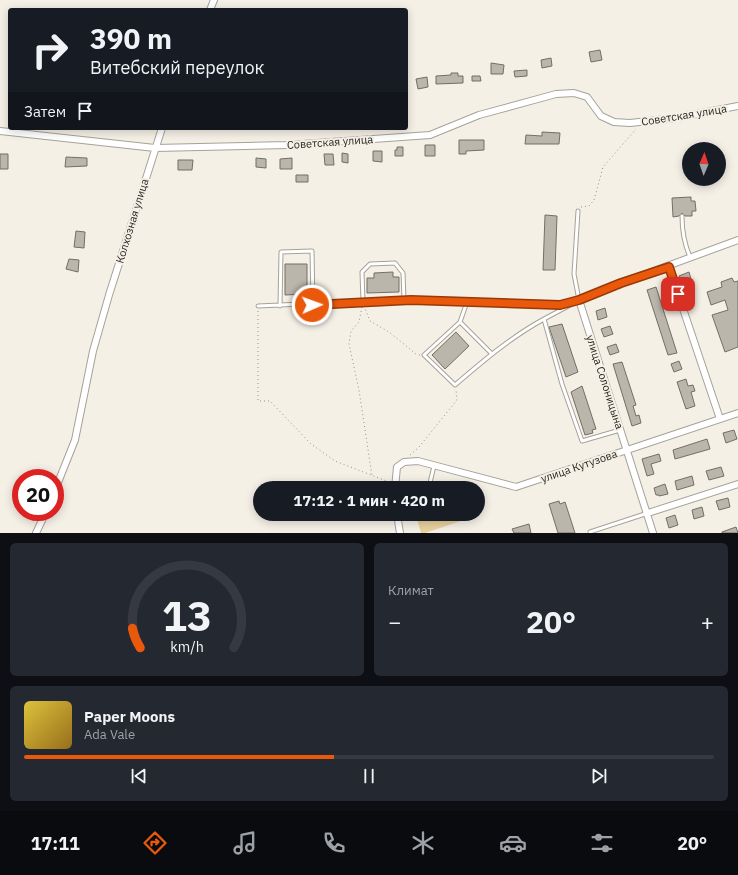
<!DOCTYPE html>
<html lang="ru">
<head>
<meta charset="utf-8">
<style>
	body { margin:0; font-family:"IBM Plex Sans",sans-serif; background:#242831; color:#f1f3f6; height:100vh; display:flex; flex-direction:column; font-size:15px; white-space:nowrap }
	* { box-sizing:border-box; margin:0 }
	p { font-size:13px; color:#9ea1a6 }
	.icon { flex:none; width:22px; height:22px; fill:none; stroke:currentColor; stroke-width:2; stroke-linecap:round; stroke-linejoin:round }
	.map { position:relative; height:533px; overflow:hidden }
	.sheet { display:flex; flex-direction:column; gap:10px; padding:10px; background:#0d0f14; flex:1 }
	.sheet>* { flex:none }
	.banner { position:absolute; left:8px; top:8px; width:400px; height:122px; border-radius:4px; box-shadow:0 2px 10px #0003; background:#171b24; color:#f1f3f6; overflow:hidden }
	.needle { width:26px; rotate:2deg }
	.fabs { position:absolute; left:682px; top:142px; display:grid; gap:8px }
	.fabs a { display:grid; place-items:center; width:44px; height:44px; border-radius:50%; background:#171b24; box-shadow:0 2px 10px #0003; font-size:20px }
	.speed { position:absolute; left:12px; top:469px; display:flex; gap:8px; font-size:20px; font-weight:700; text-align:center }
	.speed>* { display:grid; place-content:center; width:52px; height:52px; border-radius:50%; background:#171b24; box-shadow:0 2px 10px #0003; line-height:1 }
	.speed .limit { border:6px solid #d22; background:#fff; color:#111 }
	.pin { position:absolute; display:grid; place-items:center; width:34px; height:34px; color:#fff; margin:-17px; border-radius:8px; box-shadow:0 2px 6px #0006 }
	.me { position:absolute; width:44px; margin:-22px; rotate:88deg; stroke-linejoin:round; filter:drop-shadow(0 0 3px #0008) }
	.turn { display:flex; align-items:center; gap:14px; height:84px; padding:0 16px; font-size:18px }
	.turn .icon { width:52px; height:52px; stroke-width:2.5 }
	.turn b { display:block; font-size:28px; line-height:34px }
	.then { display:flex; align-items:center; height:38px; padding:0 16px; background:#0003; gap:8px; font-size:15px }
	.big { font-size:30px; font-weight:800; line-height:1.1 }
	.sheet .widget { flex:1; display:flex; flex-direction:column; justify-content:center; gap:6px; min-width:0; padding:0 14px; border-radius:6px; background:#242831 }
	.sheet .dial { align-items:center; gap:0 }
	.dial svg { height:104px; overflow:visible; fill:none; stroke:#363941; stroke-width:7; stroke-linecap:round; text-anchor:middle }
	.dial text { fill:#f1f3f6; stroke:none }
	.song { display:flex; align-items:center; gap:12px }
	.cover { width:48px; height:48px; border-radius:6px; background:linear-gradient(135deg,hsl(50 70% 55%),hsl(40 70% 35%)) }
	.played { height:4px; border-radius:2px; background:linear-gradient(90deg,#ea580c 45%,#363941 45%) }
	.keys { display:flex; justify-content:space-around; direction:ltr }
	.heat { display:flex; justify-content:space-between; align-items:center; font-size:22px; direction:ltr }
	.sheet .tiles { flex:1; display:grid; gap:10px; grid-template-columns:1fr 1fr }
	.widget:last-child { grid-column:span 2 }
	.trip { position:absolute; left:253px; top:481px; width:232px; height:40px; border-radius:20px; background:#171b24; box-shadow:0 2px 10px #0003; font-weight:800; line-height:40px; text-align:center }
	.tab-bar { display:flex; height:64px; justify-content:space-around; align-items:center; background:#090b0e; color:#9ea1a6 }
	.tab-bar .icon { width:28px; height:28px }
	.tab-bar .on { color:#ea580c }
	.tab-bar b { font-size:18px; color:#f1f3f6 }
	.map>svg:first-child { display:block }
	.green { fill:#e7d19d }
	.building { fill:#bab6ab; stroke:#736f66 }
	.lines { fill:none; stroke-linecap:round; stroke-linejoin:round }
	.service-casing { stroke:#a6a298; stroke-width:5 }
	.minor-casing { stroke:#a6a298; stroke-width:8 }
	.path { stroke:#95918a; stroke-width:1; stroke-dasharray:1 3; stroke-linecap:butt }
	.service { stroke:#fff; stroke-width:3 }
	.minor { stroke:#fff; stroke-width:6 }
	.route-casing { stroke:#983908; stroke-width:10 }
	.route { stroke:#ea580c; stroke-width:7 }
	.labels { text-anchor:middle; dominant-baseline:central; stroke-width:4; stroke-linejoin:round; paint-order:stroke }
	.street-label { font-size:11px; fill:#292723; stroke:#f5f0e6 }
</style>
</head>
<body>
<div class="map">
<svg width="738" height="533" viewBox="0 0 738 533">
	<rect width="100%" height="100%" fill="#f5f0e6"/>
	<path class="green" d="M 478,511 L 479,515 L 425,533 L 421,533 L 417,519 L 420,518 L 419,514 L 478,514 Z"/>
	<path class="building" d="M 600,50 L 602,60 L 591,62 L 589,52 Z
		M 551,58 L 552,66 L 542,68 L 541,60 Z
		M 491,63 L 504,65 L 503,74 L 491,74 Z
		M 527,70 L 527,76 L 515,77 L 514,71 Z
		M 451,73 L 458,73 L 458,76 L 463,76 L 463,83 L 436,84 L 436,76 L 451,75 Z
		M 472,76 L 480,76 L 481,81 L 472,81 Z
		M 427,77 L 428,87 L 418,89 L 416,79 Z
		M 542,132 L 560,133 L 559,144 L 525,144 L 526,135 L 542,136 Z
		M 459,140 L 484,140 L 484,150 L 466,151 L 466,154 L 459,154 Z
		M 425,145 L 435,145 L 435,156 L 425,156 Z
		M 397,147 L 403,147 L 403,156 L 395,156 L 395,150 L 397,150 Z
		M 373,151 L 382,151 L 382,162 L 373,161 Z
		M 342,153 L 348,154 L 348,163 L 342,162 Z
		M 0,154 L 8,154 L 8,169 L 0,169 Z
		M 324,154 L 333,154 L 334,165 L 325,165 Z
		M 66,157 L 87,158 L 87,166 L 65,167 Z
		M 256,158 L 266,159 L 266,168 L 256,167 Z
		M 292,158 L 292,169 L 280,169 L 280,159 Z
		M 178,160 L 193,160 L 192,170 L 178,170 Z
		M 296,175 L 308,175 L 308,182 L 296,182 Z
		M 691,197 L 691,201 L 695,201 L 696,211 L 692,211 L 692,216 L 685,216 L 682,213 L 679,216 L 673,217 L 672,198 Z
		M 545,215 L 557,216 L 555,270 L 543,270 Z
		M 76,231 L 85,232 L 84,248 L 74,247 Z
		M 69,259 L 79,260 L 78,272 L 66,269 Z
		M 285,264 L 307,264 L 307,294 L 285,295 Z
		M 393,272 L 393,277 L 399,277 L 399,292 L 367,293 L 367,278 L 374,278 L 374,273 Z
		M 689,272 L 693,286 L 683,289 L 679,276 Z
		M 732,278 L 734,282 L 738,281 L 738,347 L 725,352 L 712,315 L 728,310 L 725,300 L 711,305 L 707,292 L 722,287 L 721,282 Z
		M 656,287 L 677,353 L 668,355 L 647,290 Z
		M 605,308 L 607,317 L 598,320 L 596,311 Z
		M 562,324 L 578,372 L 566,377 L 549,327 Z
		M 610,326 L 613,334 L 604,337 L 601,329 Z
		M 456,332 L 469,346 L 445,369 L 432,355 Z
		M 616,344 L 619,352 L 610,355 L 607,347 Z
		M 679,361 L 682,369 L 674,372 L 671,364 Z
		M 622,362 L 636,405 L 633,406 L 636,416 L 639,415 L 641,423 L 632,426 L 613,364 Z
		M 686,379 L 688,386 L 693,385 L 695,391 L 691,392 L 695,406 L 686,409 L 677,382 Z
		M 582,386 L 596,429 L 592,430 L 593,433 L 585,435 L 571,392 Z
		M 734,430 L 737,439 L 726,443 L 723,433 Z
		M 707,439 L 710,449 L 675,459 L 673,450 Z
		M 659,454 L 661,461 L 651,464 L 654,474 L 647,476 L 642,459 Z
		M 721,467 L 724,476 L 709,480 L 706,471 Z
		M 692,476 L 694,485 L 677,490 L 675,481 Z
		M 665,484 L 668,494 L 659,496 L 659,495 L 656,495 L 654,488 Z
		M 728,498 L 730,507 L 719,510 L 716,501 Z
		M 559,501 L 560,504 L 565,502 L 575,533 L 558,533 L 549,504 Z
		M 702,507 L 704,516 L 694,519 L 692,510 Z
		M 675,515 L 678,525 L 669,528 L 666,518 Z
		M 529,524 L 531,533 L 514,533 L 512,529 Z
		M 736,527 L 738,533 L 722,533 L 722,532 Z"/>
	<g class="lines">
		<g class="service-casing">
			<path id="service" d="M 578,211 L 574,274 L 579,300
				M 682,216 C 682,231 684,243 690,257
				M 363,302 L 362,272 L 370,264 L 395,263 L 403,273 L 404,300
				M 574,303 L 544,319 L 562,384 L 582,441 L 620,430
				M 258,306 L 411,299 L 561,305 L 579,300
				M 280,306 L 281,252 L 312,251 L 313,305
				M 460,322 L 467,302
				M 492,354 L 460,322 L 424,355 L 455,385 C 483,361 511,337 544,319
				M 429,487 L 434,466
				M 590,533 L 590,532 L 648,513"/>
		</g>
		<g class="minor-casing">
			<path id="minor" d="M 210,10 L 214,0
				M 0,131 L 155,148 L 288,145 L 430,135 L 479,115 L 556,94 L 574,93 L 587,97 L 601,116 L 614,122 L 630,123 L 676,118 L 738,106
				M 669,267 L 720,419
				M 395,488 L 397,467 L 404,462 L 418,461 L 516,487 L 738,413
				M 55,490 L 75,440 L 93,351 L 109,295 L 162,128
				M 648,513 L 738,484
				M 397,514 L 400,533
				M 36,533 L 46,512
				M 653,533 L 579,300 L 621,283 L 738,240"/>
		</g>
		<path class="path" d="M 581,207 L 589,206 L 594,200 L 603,167 L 636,129
			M 364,306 L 370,321 L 389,332 L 416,354 L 420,355
			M 362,307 L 359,322 L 351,331 L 349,344 L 359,390 L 372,476
			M 258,311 L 258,401 L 270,401 L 311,444 L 335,461 L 389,482
			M 410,455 L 419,447 L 457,400 L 456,390"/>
		<use href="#service" class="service"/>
		<use href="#minor" class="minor"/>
	</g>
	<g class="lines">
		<g class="route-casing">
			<path id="route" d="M 312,305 L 411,300 L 560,305 L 579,300 L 621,283 L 669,267 L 678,294"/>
		</g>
		<use href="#route" class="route"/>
	</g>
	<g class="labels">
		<g class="street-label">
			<text transform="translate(684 115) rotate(-9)">Советская улица</text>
			<text transform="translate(330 142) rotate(-4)">Советская улица</text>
			<text transform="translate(132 221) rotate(-73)">Колхозная улица</text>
			<text transform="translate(605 382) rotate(72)">улица Солоницына</text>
			<text transform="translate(579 466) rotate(-19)">улица Кутузова</text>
		</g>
	</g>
</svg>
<div class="fabs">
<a><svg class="needle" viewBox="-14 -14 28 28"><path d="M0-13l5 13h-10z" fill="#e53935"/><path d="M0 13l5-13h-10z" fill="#9ea1a6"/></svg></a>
</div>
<div class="speed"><div class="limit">20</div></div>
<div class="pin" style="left:678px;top:294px;background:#d93025"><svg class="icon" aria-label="arrive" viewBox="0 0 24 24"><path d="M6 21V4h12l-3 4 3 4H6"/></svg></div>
<svg class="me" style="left:312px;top:305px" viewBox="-20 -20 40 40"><circle r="17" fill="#ea580c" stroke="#fff" stroke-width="3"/><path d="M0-11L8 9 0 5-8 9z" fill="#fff"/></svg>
<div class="trip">17:12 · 1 мин · 420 m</div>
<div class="banner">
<div class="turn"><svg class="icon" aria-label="right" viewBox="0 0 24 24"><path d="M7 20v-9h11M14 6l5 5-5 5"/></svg><div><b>390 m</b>Витебский переулок</div></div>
<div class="then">Затем<svg class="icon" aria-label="arrive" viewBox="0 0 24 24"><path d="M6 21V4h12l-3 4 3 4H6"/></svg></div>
</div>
</div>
<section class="sheet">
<div class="tiles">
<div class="widget dial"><svg viewBox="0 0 100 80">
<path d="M14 69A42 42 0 1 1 86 69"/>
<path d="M14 69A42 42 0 0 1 8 54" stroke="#ea580c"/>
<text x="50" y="56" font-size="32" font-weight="700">13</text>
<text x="50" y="72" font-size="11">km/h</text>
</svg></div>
<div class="widget"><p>Климат</p>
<div class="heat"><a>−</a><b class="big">20°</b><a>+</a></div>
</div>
<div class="widget">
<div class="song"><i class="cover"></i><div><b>Paper Moons</b><p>Ada Vale</p></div></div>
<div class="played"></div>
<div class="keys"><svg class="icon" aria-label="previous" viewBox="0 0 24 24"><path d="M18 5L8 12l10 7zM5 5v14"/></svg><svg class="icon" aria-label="pause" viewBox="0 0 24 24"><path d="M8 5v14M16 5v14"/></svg><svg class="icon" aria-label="next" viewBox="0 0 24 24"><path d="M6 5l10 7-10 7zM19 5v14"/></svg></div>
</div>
</div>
</section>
<nav class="tab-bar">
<b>17:11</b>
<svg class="icon on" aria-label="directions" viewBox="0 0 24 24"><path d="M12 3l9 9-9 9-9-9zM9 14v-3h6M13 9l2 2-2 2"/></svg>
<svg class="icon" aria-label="music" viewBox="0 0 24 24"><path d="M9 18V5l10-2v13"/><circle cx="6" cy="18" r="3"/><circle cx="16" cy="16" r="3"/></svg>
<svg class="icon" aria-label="phone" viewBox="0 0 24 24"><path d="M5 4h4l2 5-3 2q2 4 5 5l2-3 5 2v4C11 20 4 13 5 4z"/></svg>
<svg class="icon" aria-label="climate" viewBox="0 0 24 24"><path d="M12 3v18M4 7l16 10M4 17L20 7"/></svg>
<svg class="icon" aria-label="car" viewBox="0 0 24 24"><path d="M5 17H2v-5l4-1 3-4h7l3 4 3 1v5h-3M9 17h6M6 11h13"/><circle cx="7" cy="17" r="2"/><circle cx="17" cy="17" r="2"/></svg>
<svg class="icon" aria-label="filters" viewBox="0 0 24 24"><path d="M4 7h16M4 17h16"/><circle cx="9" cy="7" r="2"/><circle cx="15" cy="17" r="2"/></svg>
<b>20°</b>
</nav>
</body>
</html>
